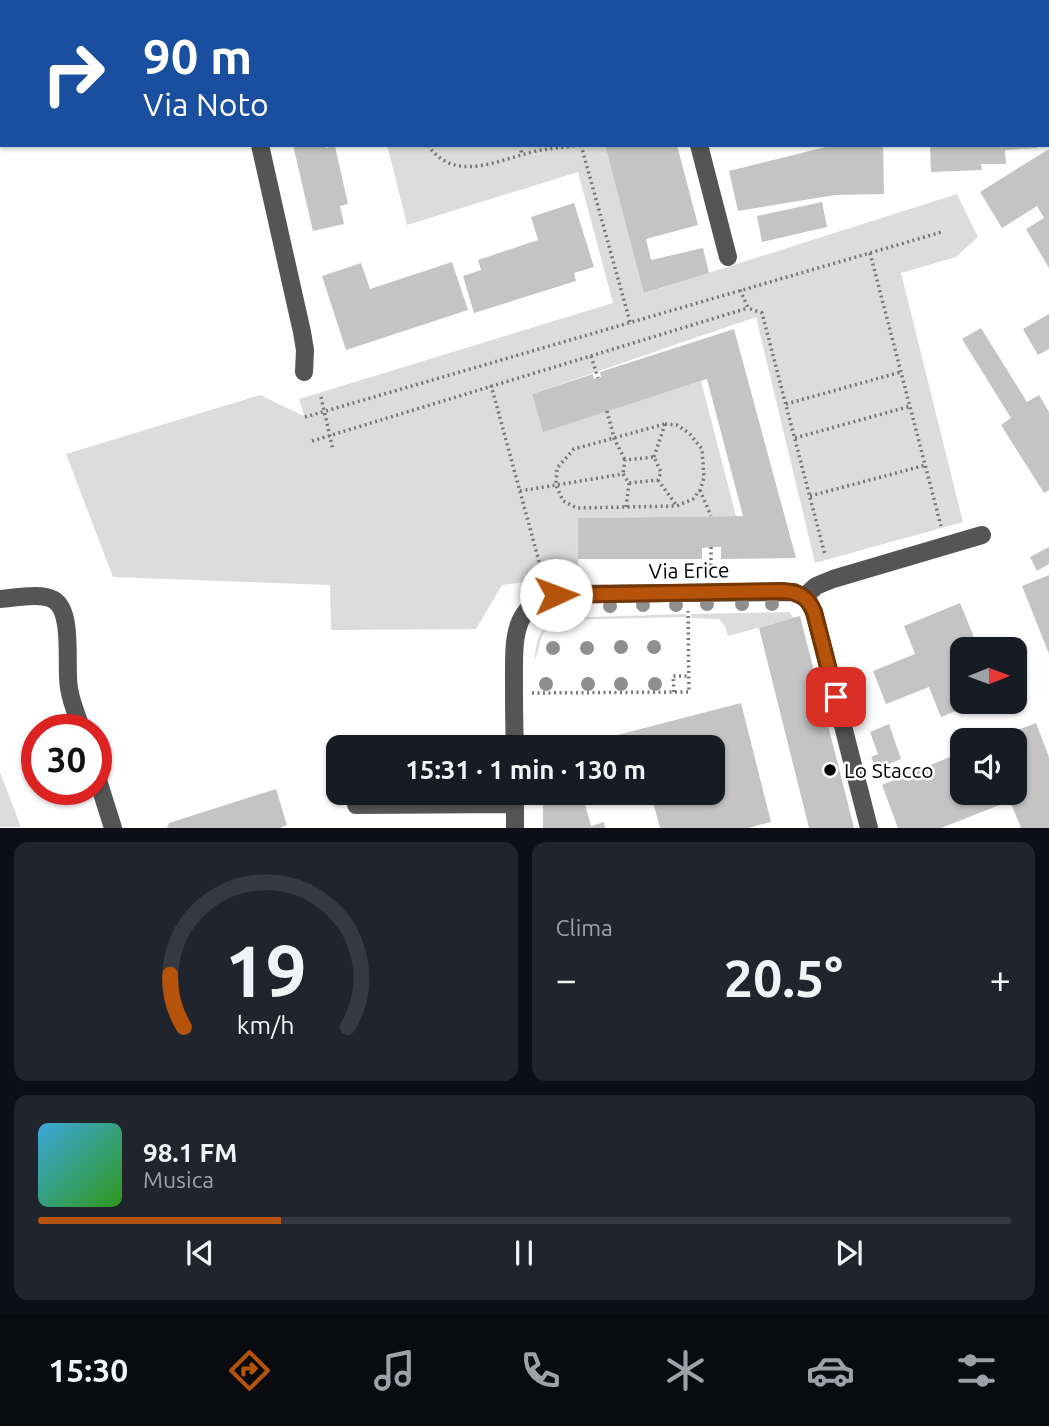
<!DOCTYPE html>
<html lang="it">
<head>
<meta charset="utf-8">
<style>
	body { margin:0; font-family:Ubuntu,sans-serif; background:#20242c; color:#f1f3f6; height:100vh; display:flex; flex-direction:column; font-size:26px; white-space:nowrap }
	* { box-sizing:border-box; margin:0 }
	p { font-size:23px; color:#9ea1a6 }
	.icon { flex:none; width:38px; height:38px; fill:none; stroke:currentColor; stroke-width:2; stroke-linecap:round; stroke-linejoin:round }
	.map { position:relative; height:828px; overflow:hidden }
	.panel { display:flex; flex-direction:column; gap:14px; padding:14px; background:#0d0f14; flex:1 }
	.panel>* { flex:none }
	.guide { position:absolute; left:0px; top:0px; width:1050px; height:147px; box-shadow:0 2px 5px #0004; background:#1a4fa0; color:#fff; overflow:hidden }
	.needle { width:46px; rotate:89deg }
	.fabs { position:absolute; left:950px; top:637px; display:grid; gap:14px }
	.fabs a { display:grid; place-items:center; width:77px; height:77px; border-radius:14px; background:#171b24; box-shadow:0 2px 5px #0004; font-size:35px }
	.speed { position:absolute; left:21px; top:714px; display:flex; gap:14px; font-size:35px; font-weight:700; text-align:center }
	.speed>* { display:grid; place-content:center; width:91px; height:91px; border-radius:50%; background:#171b24; box-shadow:0 2px 5px #0004; line-height:1 }
	.speed .limit { border:10px solid #d22; background:#fff; color:#111 }
	.pin { position:absolute; display:grid; place-items:center; width:60px; height:60px; color:#fff; margin:-30px; border-radius:14px; box-shadow:0 4px 10px #0006 }
	.me { position:absolute; width:77px; margin:-38px; rotate:88deg; stroke-linejoin:round; filter:drop-shadow(0 0 5px #0008) }
	.turn { display:flex; align-items:center; gap:24px; height:147px; padding:0 28px; font-size:32px }
	.turn .icon { width:91px; height:91px; stroke-width:2.5 }
	.turn b { display:block; font-size:49px; line-height:60px }
	.big { font-size:52px; font-weight:600; line-height:1.1 }
	.panel .tile { flex:1; display:flex; flex-direction:column; justify-content:center; gap:10px; min-width:0; padding:0 24px; border-radius:14px; background:#20242c }
	.panel .dial { align-items:center; gap:0 }
	.dial svg { height:182px; overflow:visible; fill:none; stroke:#363941; stroke-width:7; stroke-linecap:round; text-anchor:middle }
	.dial text { fill:#f1f3f6; stroke:none }
	.song { display:flex; align-items:center; gap:21px }
	.cover { width:84px; height:84px; border-radius:10px; background:linear-gradient(135deg,hsl(200 70% 55%),hsl(110 70% 35%)) }
	.played { height:7px; border-radius:4px; background:linear-gradient(90deg,#b45309 25%,#363941 25%) }
	.keys { display:flex; justify-content:space-around; direction:ltr }
	.heat { display:flex; justify-content:space-between; align-items:center; font-size:38px; direction:ltr }
	.panel .tiles { flex:1; display:grid; gap:14px; grid-template-columns:1fr 1fr }
	.tile:last-child { grid-column:span 2 }
	.trip { position:absolute; left:326px; top:735px; width:399px; height:70px; border-radius:14px; background:#171b24; box-shadow:0 2px 5px #0004; font-weight:600; line-height:70px; text-align:center }
	.menu { display:flex; height:112px; justify-content:space-around; align-items:center; background:#090b0e; color:#9ea1a6 }
	.menu .icon { width:49px; height:49px }
	.menu .selected { color:#b45309 }
	.menu b { font-size:32px; color:#f1f3f6 }
	.map>svg:first-child { display:block }
	.green { fill:#dcdcdc }
	.building { fill:#c4c4c4 }
	.lines { fill:none; stroke-linecap:round; stroke-linejoin:round }
	.major-casing { stroke:#dbdbdb; stroke-width:21 }
	.path { stroke:#777; stroke-width:3.5; stroke-dasharray:2 3.5; stroke-linecap:butt }
	.minor { stroke:#555; stroke-width:18 }
	.major { stroke:#000; stroke-width:18 }
	.tree { fill:#8f8f8f }
	.route-casing { stroke:#753606; stroke-width:18 }
	.route { stroke:#b45309; stroke-width:12 }
	.poi-dot { fill:#000; stroke:#fff; stroke-width:2.5 }
	.labels { text-anchor:middle; dominant-baseline:central; stroke-width:5; stroke-linejoin:round; paint-order:stroke }
	.street-label { font-size:21px; fill:#000; stroke:#fff }
	.poi-label { font-size:21px; fill:#000; stroke:#fff; text-anchor:start }
</style>
</head>
<body>
<div class="map">
<svg width="1049" height="828" viewBox="0 0 1049 828">
	<rect width="100%" height="100%" fill="#fff"/>
	<path class="green" d="M 345,0 L 566,0 L 566,2 L 345,2 Z
		M 387,145 L 605,145 L 645,293 L 957,194 L 978,237 L 956,257 L 901,273 L 963,522 L 815,563 L 756,317 L 532,394 L 543,431 L 701,381 L 736,516 L 579,518 L 578,576 L 502,585 L 476,629 L 331,630 L 330,585 L 113,577 L 66,454 L 260,395 L 304,416 L 299,399 L 613,303 L 578,172 L 407,225 Z
		M 789,612 L 794,618 L 728,636 L 725,626 L 719,619 L 691,618 L 691,614 Z
		M 686,614 L 686,617 L 561,620 C 537,629 542,643 535,660 C 535,641 541,625 560,618 Z
		M 0,772 L 21,827 L 0,827 Z"/>
	<path class="building" d="M 293,145 L 325,145 L 326,148 L 335,146 L 348,204 L 340,206 L 344,224 L 313,231 Z
		M 605,145 L 677,145 L 698,225 L 646,239 L 651,260 L 703,248 L 709,273 L 644,293 Z
		M 834,145 L 883,145 L 884,194 L 835,195 L 738,211 L 729,171 Z
		M 930,145 L 1037,145 L 1037,148 L 1005,150 L 1006,164 L 981,164 L 982,170 L 931,172 Z
		M 1049,149 L 1049,268 L 1026,229 L 1044,218 L 1037,206 L 1002,228 L 980,192 Z
		M 822,202 L 827,227 L 762,242 L 757,216 Z
		M 574,203 L 594,267 L 574,273 L 576,281 L 474,313 L 463,276 L 481,270 L 478,260 L 538,240 L 531,217 Z
		M 452,262 L 468,310 L 346,350 L 322,276 L 361,263 L 370,289 Z
		M 1049,314 L 1049,349 L 1038,355 L 1023,329 Z
		M 981,328 L 1027,402 L 1039,395 L 1049,412 L 1049,490 L 1044,493 L 1001,425 L 1011,418 L 962,339 Z
		M 734,329 L 796,558 L 721,559 L 721,547 L 711,547 L 702,548 L 702,559 L 578,559 L 578,518 L 743,516 L 707,379 L 543,432 L 532,394 L 593,374 L 594,379 L 601,377 L 600,372 Z
		M 1049,547 L 1049,564 L 1037,571 L 1030,557 Z
		M 1049,575 L 1049,654 L 1022,586 Z
		M 960,603 L 979,649 L 962,649 L 962,702 L 979,702 L 941,717 L 929,687 L 886,704 L 873,671 L 915,654 L 904,626 Z
		M 800,616 L 847,800 L 854,828 L 809,828 L 759,628 Z
		M 741,703 L 771,822 L 748,828 L 660,828 L 653,802 L 689,793 L 712,793 L 712,787 L 719,785 L 712,759 L 712,747 L 571,747 Z
		M 1036,723 L 1049,757 L 1049,828 L 1021,828 L 1010,801 L 941,828 L 898,828 L 882,785 L 962,752 L 962,793 L 1015,793 L 1015,740 L 992,740 Z
		M 889,724 L 901,759 L 877,769 L 871,757 L 878,754 L 870,732 Z
		M 276,789 L 287,825 L 280,828 L 167,828 L 169,823 Z
		M 543,793 L 582,793 L 591,826 L 604,822 L 605,828 L 543,828 Z"/>
	<g class="lines">
		<g class="major-casing">
			<path id="major" d="M 218,0 L 220,2
				M 7,2 L 21,0
				M 254,2 L 254,0"/>
		</g>
		<path class="path" d="M 428,145 C 455,186 504,157 541,150 C 554,148 567,147 580,145
			M 520,145 L 522,155
			M 581,145 L 630,322
			M 870,253 L 941,526
			M 740,290 L 748,308 L 762,313 L 825,555
			M 591,356 L 598,378
			M 491,385 L 543,576
			M 321,397 L 333,450
			M 786,404 L 901,372
			M 607,411 L 614,438 L 625,460
			M 305,417 L 942,232
			M 665,424 L 677,425 L 689,433 L 702,449 L 704,478 L 700,490 L 693,499 L 677,506 L 626,507 L 577,508 L 563,501 L 556,485 L 557,468 L 574,449 Z
			M 795,438 L 911,406
			M 312,441 L 748,308
			M 654,457 L 665,424
			M 658,480 L 677,506
			M 700,490 L 711,516
			M 520,491 L 623,474 L 629,483 L 658,480 L 661,472 L 654,457 L 625,460 L 623,474
			M 810,496 L 926,465
			M 626,507 L 629,483
			M 711,547 L 711,573
			M 674,692 L 673,676 L 689,676
			M 532,693 L 689,692 L 688,611"/>
		<path class="minor" d="M 691,2 L 734,0
			M 0,73 L 2,72
			M 260,145 L 302,332 L 305,350 L 304,372
			M 699,145 L 728,257
			M 804,597 L 816,586 L 833,579 L 982,535
			M 0,599 C 15,598 41,592 54,600 C 74,612 65,667 69,688 C 71,702 77,716 82,730
			M 515,747 C 514,725 514,703 514,681 C 514,638 511,599 566,594 L 794,592 L 807,599 L 814,612 L 869,828
			M 96,774 L 113,828
			M 515,793 L 515,828
			M 356,805 L 515,804"/>
		<use href="#major" class="major"/>
	</g>
	<g class="tree">
		<circle cx="707" cy="604" r="7"/>
		<circle cx="742" cy="604" r="7"/>
		<circle cx="772" cy="604" r="7"/>
		<circle cx="643" cy="605" r="7"/>
		<circle cx="676" cy="605" r="7"/>
		<circle cx="610" cy="606" r="7"/>
		<circle cx="621" cy="647" r="7"/>
		<circle cx="654" cy="647" r="7"/>
		<circle cx="553" cy="648" r="7"/>
		<circle cx="587" cy="648" r="7"/>
		<circle cx="546" cy="684" r="7"/>
		<circle cx="588" cy="684" r="7"/>
		<circle cx="621" cy="684" r="7"/>
		<circle cx="655" cy="684" r="7"/>
	</g>
	<g class="lines">
		<g class="route-casing">
			<path id="route" d="M 556,595 L 783,591 C 799,592 808,597 814,612 L 836,697"/>
		</g>
		<use href="#route" class="route"/>
	</g>
	<circle class="poi-dot" cx="830" cy="770" r="7"/>
	<g class="labels">
		<g class="street-label">
			<text transform="translate(689 570) rotate(-1)">Via Erice</text>
		</g>
		<g class="poi-label">
			<text x="844" y="770">Lo Stacco</text>
		</g>
	</g>
</svg>
<div class="fabs">
<a><svg class="needle" viewBox="-14 -14 28 28"><path d="M0-13l5 13h-10z" fill="#e53935"/><path d="M0 13l5-13h-10z" fill="#9ea1a6"/></svg></a>
<a><svg class="icon" aria-label="sound" viewBox="0 0 24 24"><path d="M4 9h4l5-4v14l-5-4H4zM17 9q2 3 0 6"/></svg></a>
</div>
<div class="speed"><div class="limit">30</div></div>
<div class="pin" style="left:836px;top:697px;background:#d93025"><svg class="icon" aria-label="arrive" viewBox="0 0 24 24"><path d="M6 21V4h12l-3 4 3 4H6"/></svg></div>
<svg class="me" style="left:556px;top:595px" viewBox="-20 -20 40 40"><circle r="19" fill="#fff"/><path d="M0-13L10 11 0 6-10 11z" fill="#b45309"/></svg>
<div class="trip">15:31 · 1 min · 130 m</div>
<div class="guide">
<div class="turn"><svg class="icon" aria-label="right" viewBox="0 0 24 24"><path d="M7 20v-9h11M14 6l5 5-5 5"/></svg><div><b>90 m</b>Via Noto</div></div>
</div>
</div>
<section class="panel">
<div class="tiles">
<div class="tile dial"><svg viewBox="0 0 100 80">
<path d="M14 69A42 42 0 1 1 86 69"/>
<path d="M14 69A42 42 0 0 1 8 46" stroke="#b45309"/>
<text x="50" y="56" font-size="32" font-weight="700">19</text>
<text x="50" y="72" font-size="11">km/h</text>
</svg></div>
<div class="tile"><p>Clima</p>
<div class="heat"><a>−</a><b class="big">20.5°</b><a>+</a></div>
</div>
<div class="tile">
<div class="song"><i class="cover"></i><div><b>98.1 FM</b><p>Musica</p></div></div>
<div class="played"></div>
<div class="keys"><svg class="icon" aria-label="previous" viewBox="0 0 24 24"><path d="M18 5L8 12l10 7zM5 5v14"/></svg><svg class="icon" aria-label="pause" viewBox="0 0 24 24"><path d="M8 5v14M16 5v14"/></svg><svg class="icon" aria-label="next" viewBox="0 0 24 24"><path d="M6 5l10 7-10 7zM19 5v14"/></svg></div>
</div>
</div>
</section>
<nav class="menu">
<b>15:30</b>
<svg class="icon selected" aria-label="directions" viewBox="0 0 24 24"><path d="M12 3l9 9-9 9-9-9zM9 14v-3h6M13 9l2 2-2 2"/></svg>
<svg class="icon" aria-label="music" viewBox="0 0 24 24"><path d="M9 18V5l10-2v13"/><circle cx="6" cy="18" r="3"/><circle cx="16" cy="16" r="3"/></svg>
<svg class="icon" aria-label="phone" viewBox="0 0 24 24"><path d="M5 4h4l2 5-3 2q2 4 5 5l2-3 5 2v4C11 20 4 13 5 4z"/></svg>
<svg class="icon" aria-label="climate" viewBox="0 0 24 24"><path d="M12 3v18M4 7l16 10M4 17L20 7"/></svg>
<svg class="icon" aria-label="car" viewBox="0 0 24 24"><path d="M5 17H2v-5l4-1 3-4h7l3 4 3 1v5h-3M9 17h6M6 11h13"/><circle cx="7" cy="17" r="2"/><circle cx="17" cy="17" r="2"/></svg>
<svg class="icon" aria-label="filters" viewBox="0 0 24 24"><path d="M4 7h16M4 17h16"/><circle cx="9" cy="7" r="2"/><circle cx="15" cy="17" r="2"/></svg>
</nav>
</body>
</html>
